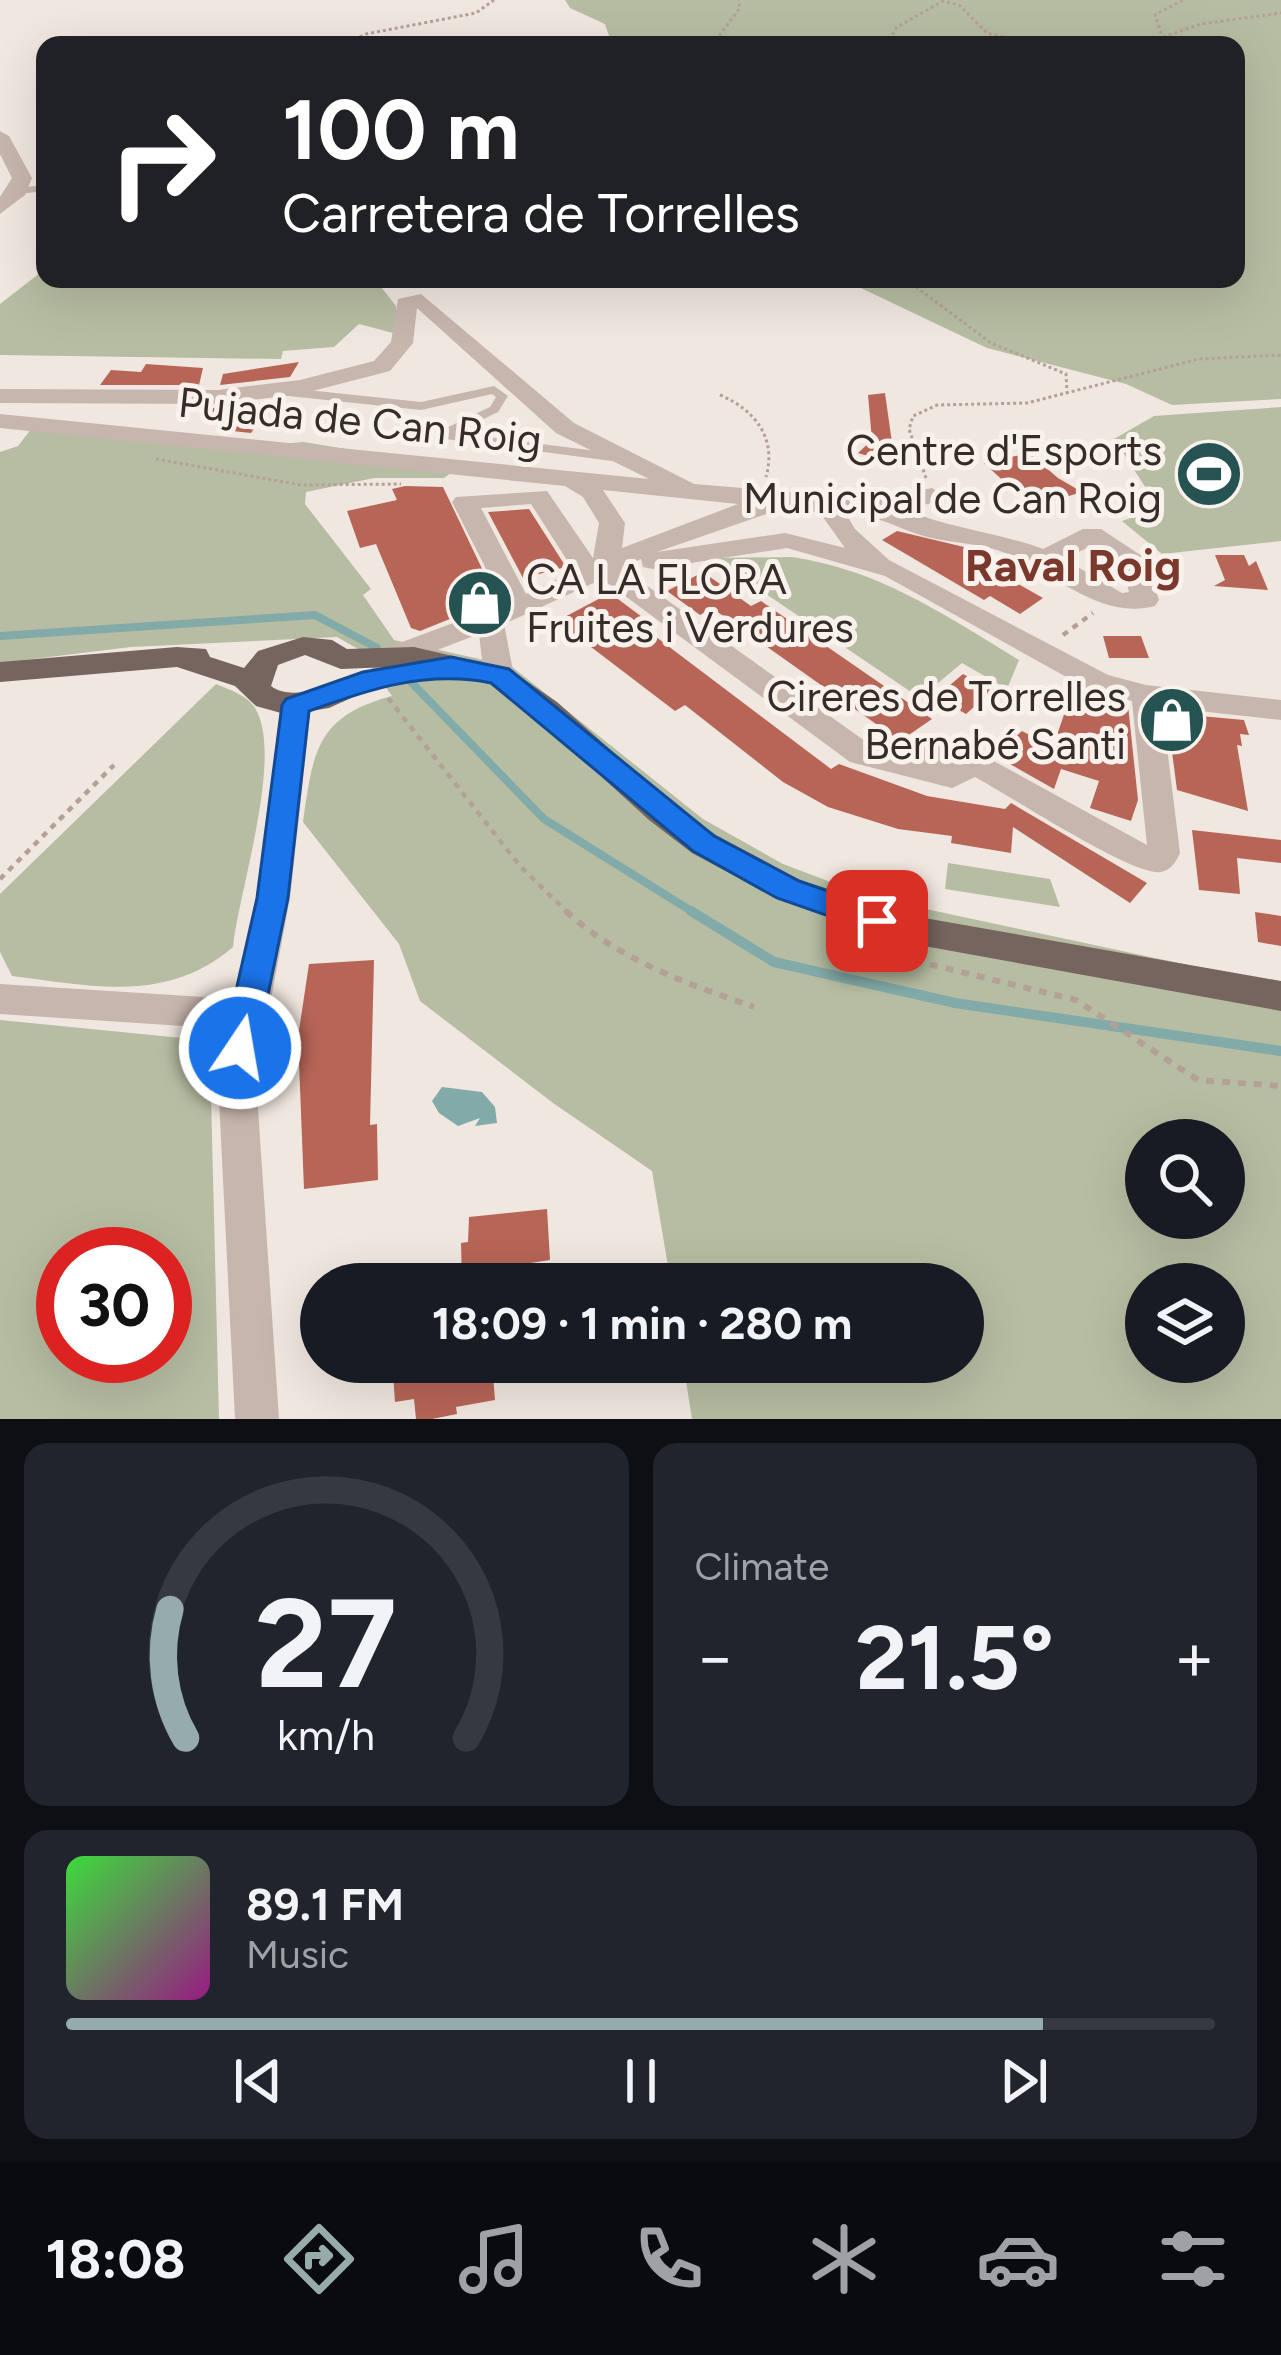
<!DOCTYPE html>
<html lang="en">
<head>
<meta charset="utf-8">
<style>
	body { margin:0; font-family:Figtree,sans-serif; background:#20242c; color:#f1f3f6; height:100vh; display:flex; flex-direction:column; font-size:45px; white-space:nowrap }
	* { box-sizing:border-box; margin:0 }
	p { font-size:39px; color:#9ea1a6 }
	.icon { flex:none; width:66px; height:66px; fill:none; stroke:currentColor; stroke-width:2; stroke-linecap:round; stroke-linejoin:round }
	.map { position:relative; height:1419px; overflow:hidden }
	.panel { display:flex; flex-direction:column; gap:24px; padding:24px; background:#0d0f14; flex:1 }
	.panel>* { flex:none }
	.top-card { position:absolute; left:36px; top:36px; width:1209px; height:252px; border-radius:24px; box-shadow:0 12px 48px #0002; background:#202124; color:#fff; overflow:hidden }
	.tools { position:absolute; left:1125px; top:1119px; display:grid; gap:24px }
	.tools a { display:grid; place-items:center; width:120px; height:120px; border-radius:50%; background:#171b24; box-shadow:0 12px 48px #0002; font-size:60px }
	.speed { position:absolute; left:36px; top:1227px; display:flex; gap:24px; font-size:60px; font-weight:700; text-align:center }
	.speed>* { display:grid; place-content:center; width:156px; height:156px; border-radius:50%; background:#171b24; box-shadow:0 12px 48px #0002; line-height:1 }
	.speed .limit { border:18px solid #d22; background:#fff; color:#111 }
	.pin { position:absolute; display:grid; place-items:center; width:102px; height:102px; color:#fff; margin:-51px; border-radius:24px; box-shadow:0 6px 18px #0006 }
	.me { position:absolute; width:132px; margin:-66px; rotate:12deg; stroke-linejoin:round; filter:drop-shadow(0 0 9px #0008) }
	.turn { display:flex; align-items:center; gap:42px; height:252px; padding:0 48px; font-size:54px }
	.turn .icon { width:156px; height:156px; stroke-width:2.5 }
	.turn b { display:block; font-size:84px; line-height:102px }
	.big { font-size:90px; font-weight:700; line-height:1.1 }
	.panel .card { flex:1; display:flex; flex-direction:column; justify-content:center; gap:18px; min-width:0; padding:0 42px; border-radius:24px; background:#20242c }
	.panel .dial { align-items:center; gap:0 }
	.dial svg { height:312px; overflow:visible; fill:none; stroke:#363941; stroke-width:7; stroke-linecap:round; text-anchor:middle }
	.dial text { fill:#f1f3f6; stroke:none }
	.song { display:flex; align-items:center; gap:36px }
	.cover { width:144px; height:144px; border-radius:18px; background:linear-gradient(135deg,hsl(120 70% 55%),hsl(310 70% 35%)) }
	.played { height:12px; border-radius:6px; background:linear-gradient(90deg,#95abac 85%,#363941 85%) }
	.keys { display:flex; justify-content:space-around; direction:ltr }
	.heat { display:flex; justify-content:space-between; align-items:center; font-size:66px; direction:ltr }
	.panel .tiles { flex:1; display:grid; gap:24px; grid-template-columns:1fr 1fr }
	.card:last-child { grid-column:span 2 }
	.trip { position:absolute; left:300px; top:1263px; width:684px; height:120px; border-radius:60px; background:#171b24; box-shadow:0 12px 48px #0002; font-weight:700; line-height:120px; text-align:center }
	.menu { display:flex; height:192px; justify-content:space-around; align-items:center; background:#090b0e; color:#9ea1a6 }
	.menu .icon { width:84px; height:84px }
	.menu .on { color:#95abac }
	.menu b { font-size:54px; color:#f1f3f6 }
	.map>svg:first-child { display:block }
	.green { fill:#b7bda2; fill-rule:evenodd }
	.water { fill:#82aaa8 }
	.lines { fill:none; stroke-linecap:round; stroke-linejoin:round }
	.stream-far1 { stroke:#82aaa8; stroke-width:8 }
	.stream { stroke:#82aaa8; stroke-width:10 }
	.building { fill:#b76557 }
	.path-far2 { stroke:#b3a197; stroke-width:3; stroke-dasharray:3 3; stroke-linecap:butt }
	.path-far1 { stroke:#b3a197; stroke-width:4.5; stroke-dasharray:6 6; stroke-linecap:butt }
	.path { stroke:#b3a197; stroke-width:6; stroke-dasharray:8 8; stroke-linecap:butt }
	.lane { fill:#c7b6ad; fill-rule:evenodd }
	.street { fill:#c7b6ad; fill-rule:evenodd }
	.primary { fill:#76645e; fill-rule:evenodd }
	.route { fill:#1a73e8; stroke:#114b97; stroke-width:3 }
	.labels { text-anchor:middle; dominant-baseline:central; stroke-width:10; stroke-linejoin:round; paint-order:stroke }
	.street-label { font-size:42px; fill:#362d2b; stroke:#f8f1ec }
	.poi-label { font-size:42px; fill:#362d2b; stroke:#f8f1ec; text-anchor:end }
	.neighbourhood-label { font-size:45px; font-weight:bold; fill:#7b392e; stroke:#f8f1ec }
</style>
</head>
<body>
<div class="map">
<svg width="1281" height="1419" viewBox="0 0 1281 1419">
	<rect width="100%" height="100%" fill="#f0e7e0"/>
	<path class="green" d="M 565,0 L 1281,0 L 1281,399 L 1172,405 L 1126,384 L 987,348 L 842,279 L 1236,279 L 1236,45 L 612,45 L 605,24 L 570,8 Z
		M 45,269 L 45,279 L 375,279 L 396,306 L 397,334 L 359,324 L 334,347 L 283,351 L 281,359 L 0,355 L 0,304 Z
		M 1281,407 L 1281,541 L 1162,554 L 1122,521 L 1159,508 L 1114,439 L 1154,416 Z
		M 35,424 L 270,445 L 303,442 L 459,467 L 444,478 L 374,478 L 306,492 L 305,504 L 371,589 L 363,595 L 394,640 L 511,666 L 703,819 L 783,864 L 870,897 L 1281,985 L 1281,1419 L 692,1419 L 683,1362 L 963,1362 L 963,1284 L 671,1284 L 652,1171 L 553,1103 L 420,1001 L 399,944 L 303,822 C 313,752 316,716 392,696 L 358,649 L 337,637 L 131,647 L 0,663 L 0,452 L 18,446 ZM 1146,1140 L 1224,1140 L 1224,1218 L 1146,1218 ZM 1146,1284 L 1224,1284 L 1224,1362 L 1146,1362 Z
		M 792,557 C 879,570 940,612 1019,660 L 1007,689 L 962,663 L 920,698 L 713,558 Z
		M 216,684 C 230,690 247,695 255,708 C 284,755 239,890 233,947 C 167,1004 91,986 12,976 L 0,952 L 0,894 Z
		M 948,863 L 1050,879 L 1060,907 L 945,889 Z
		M 0,1020 L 182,1038 L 210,1055 L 219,1419 L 0,1419 ZM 63,1254 L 165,1254 L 165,1356 L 63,1356 Z"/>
	<path class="water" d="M 442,1087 L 482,1092 L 495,1107 L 497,1123 L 475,1126 L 480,1118 L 458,1126 L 439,1113 L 432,1101 Z"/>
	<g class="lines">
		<path class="stream-far1" d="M 0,636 L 315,615 L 377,648
			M 410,681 L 544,819 L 696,914"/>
		<path class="stream" d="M 691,911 L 774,962 L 955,1003 L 1281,1051"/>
	</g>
	<path class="building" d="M 299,362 L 290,377 L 220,385 L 223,374 Z
		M 146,364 L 203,368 L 199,385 L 100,385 L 111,370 L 141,372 Z
		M 885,393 L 895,464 L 858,453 L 872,440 L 868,395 Z
		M 273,402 L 251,433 L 223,430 L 232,414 L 211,414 L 213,408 Z
		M 1029,453 L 1058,478 L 1082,492 L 1016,512 L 1026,502 L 984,463 Z
		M 405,486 L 443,487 L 497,600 L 420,631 L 411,628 L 376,544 L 360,548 L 347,511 L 397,500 L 392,489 Z
		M 529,509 L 566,567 L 523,578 L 488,512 Z
		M 897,531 L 985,552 L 1000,561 L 990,568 L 1043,598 L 1020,614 L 990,596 L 984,600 L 882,540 Z
		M 1215,555 L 1244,555 L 1249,566 L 1256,561 L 1268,590 L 1214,586 L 1225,580 Z
		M 703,572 L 751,606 L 761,601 L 932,719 L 900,741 L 712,608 L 700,615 L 667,591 Z
		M 610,593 L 642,617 L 635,621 L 831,769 L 839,764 L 927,796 L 1005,809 L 1011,803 L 1147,883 L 1130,903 L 1013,827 L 1011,853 L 951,843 L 952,836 L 898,829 L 828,807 L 783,782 L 685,705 L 675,711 L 557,621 Z
		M 1103,636 L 1141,636 L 1149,658 L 1109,658 Z
		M 963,674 L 993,690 L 966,714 L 936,697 Z
		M 1073,688 L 1128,705 L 1138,800 L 1131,821 L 1090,808 L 1099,781 L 1061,769 L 1054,789 L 994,755 L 1022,731 L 1053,747 Z
		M 1167,713 L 1244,720 L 1249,735 L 1240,734 L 1242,746 L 1237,745 L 1248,811 L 1177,790 Z
		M 1192,830 L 1281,840 L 1281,863 L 1237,858 L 1240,894 L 1199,890 Z
		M 1255,912 L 1281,916 L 1281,946 L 1258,942 Z
		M 374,960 L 370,1125 L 377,1124 L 378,1180 L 304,1189 L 298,1037 L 309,964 Z
		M 547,1209 L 550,1260 L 518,1265 L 519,1284 L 462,1284 L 461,1243 L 468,1242 L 469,1217 Z
		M 451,1362 L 492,1362 L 495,1400 L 456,1407 L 457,1414 L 432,1419 L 416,1419 L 414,1399 L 395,1402 L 393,1374 Z"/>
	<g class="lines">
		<path class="path-far2" d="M 1163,37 L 1201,24 L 1281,13
			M 358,45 L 355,39 L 366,34 L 476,13 L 494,0
			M 712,45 L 740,8 L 738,0
			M 886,45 L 897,27 L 943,1 L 959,5 L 987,33 L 1036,45
			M 1165,45 L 1155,15 L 1183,0
			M 380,279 L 390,287
			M 888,279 L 908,281 L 991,343 L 1066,374 L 1067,393
			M 720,395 C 755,410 777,438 766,477
			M 156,459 L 301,485 L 401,484
			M 926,478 L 909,429 L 913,416 L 937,405 L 1027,403 L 1199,359 L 1281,355"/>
		<path class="path-far1" d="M 1063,635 L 1093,613
			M 388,698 L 520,866 L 569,914
			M 0,879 L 114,765"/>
		<path class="path" d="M 566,911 C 615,958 690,985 754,1007
			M 854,940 L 908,959 L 1076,1000 L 1198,1080 L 1281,1086"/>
		<path class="lane" d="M 45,185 L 45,191 L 18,194 L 13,191 L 18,188 Z
			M 494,386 L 508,396 L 498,412 L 455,433 L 612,453 L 618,457 L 612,461 L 438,438 L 438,432 L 490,407 L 496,397 L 492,394 L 421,410 L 279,395 L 273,391 L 279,387 L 421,402 Z"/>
		<path class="street" d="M 0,131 L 9,136 L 32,178 L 25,195 L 0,214 L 0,197 L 12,178 L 0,154 Z
			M 421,294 L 574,423 L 694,484 L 879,499 L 932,488 L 945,496 L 941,501 L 905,509 C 949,529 998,532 1043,549 L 1083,529 L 1101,529 L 1145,558 L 1159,600 L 1155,606 C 1096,621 1053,569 1000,551 C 973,542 944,543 917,534 C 891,525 873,514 845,512 L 855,529 L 889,560 L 1108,675 L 1146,685 L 1281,700 L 1281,720 L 1162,707 L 1180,853 C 1176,862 1171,870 1161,872 C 1135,878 1007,794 975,777 L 952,788 L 850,762 L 602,579 L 504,624 L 514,676 L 509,683 L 499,686 L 484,676 L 479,634 L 398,665 L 378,665 L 374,658 L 378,651 L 504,604 L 452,502 L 456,497 L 547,491 L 593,558 L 599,523 L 583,497 L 565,486 L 0,428 L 0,414 L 649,479 L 556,433 L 417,308 L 413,343 L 390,371 L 301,394 L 218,404 L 0,403 L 0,389 L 218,390 L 300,380 L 374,361 L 391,342 L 398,299 ZM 603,490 L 738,504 L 622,548 L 625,523 ZM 531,504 L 574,571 L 526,594 L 481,508 ZM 789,506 L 820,513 L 845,548 L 785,533 L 657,552 ZM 1091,546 L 1123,568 L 1129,592 L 1122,593 L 1064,559 ZM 787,548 L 885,576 L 1088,689 L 1132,701 L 1147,845 L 968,747 C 925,735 911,759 872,746 L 622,568 L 641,559 L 643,567 L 653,569 Z
			M 296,695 L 311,705 L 290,898 L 256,1079 L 279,1419 L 235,1419 L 218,1079 L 229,1029 L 0,1014 L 0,984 L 235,999 L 256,898 L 281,705 Z"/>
		<path class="primary" d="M 303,637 L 332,640 L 347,649 L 414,647 L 509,669 L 557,702 L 671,804 L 716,835 L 800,880 L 913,916 L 1281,981 L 1281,1011 L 913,944 L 776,898 L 692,853 L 649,820 L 535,716 L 490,684 L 427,670 L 425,680 L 369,690 L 329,708 L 288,715 L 256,706 L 235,686 L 177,667 L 0,682 L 0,662 L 177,647 L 206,649 L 210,657 L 244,668 L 258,651 ZM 305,655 L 341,669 L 389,667 C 356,672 298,707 271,686 L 278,665 Z"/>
	</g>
	<path class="route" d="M 451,657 L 509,669 L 714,836 L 799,881 L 888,912 L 893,921 L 888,929 L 877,933 L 777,898 L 693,851 L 491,683 C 427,670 369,689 309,711 L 288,898 L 257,1048 L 252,1058 L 228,1058 L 223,1048 L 257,898 L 282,705 L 286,699 L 363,672 Z"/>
	<defs>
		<g id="stadium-disc" transform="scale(3.45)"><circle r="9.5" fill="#255351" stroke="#f8f1ec"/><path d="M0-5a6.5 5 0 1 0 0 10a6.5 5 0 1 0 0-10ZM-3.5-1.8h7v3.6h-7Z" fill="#fff"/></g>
		<g id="shop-disc" transform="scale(3.45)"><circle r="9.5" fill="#255351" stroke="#f8f1ec"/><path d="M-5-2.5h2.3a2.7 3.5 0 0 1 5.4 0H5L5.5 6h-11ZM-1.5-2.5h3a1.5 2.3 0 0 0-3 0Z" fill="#fff"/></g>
	</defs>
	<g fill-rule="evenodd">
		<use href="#stadium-disc" x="1209" y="474"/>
		<use href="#shop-disc" x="480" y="603"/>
		<use href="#shop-disc" x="1172" y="720"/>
	</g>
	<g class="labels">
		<g class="street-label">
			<text transform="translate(360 421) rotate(6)">Pujada de Can Roig</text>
		</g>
		<g class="poi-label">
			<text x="1162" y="450">Centre d'Esports<tspan x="1162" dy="48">Municipal de Can Roig</tspan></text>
			<text x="526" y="579" text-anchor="start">CA LA FLORA<tspan x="526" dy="48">Fruites i Verdures</tspan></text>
			<text x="1126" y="696">Cireres de Torrelles<tspan x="1126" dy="48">Bernabé Santi</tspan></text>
		</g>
		<g class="neighbourhood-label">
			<text x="1073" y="565">Raval Roig</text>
		</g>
	</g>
</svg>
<div class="tools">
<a><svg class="icon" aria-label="search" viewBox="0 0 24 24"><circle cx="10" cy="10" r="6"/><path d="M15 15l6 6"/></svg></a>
<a><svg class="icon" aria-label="layers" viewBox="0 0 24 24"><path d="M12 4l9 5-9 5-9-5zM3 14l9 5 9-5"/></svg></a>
</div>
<div class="speed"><div class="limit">30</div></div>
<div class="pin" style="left:877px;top:921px;background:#d93025"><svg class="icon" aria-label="arrive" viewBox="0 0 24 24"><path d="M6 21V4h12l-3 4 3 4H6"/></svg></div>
<svg class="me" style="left:240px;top:1048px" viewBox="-20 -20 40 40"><circle r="17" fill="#1a73e8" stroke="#fff" stroke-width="3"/><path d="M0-11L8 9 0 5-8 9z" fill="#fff"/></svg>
<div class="trip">18:09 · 1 min · 280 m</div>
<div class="top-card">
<div class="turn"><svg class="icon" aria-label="right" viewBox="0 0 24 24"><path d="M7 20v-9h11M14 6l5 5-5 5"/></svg><div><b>100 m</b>Carretera de Torrelles</div></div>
</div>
</div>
<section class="panel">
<div class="tiles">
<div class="card dial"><svg viewBox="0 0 100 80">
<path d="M14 69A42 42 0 1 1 86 69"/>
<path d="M14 69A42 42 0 0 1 10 36" stroke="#95abac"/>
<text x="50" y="56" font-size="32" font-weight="700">27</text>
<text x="50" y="72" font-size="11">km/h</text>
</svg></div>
<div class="card"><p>Climate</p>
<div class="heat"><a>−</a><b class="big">21.5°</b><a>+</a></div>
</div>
<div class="card">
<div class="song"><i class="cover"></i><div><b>89.1 FM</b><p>Music</p></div></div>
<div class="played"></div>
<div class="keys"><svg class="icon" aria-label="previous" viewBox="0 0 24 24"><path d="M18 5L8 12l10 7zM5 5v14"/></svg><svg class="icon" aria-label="pause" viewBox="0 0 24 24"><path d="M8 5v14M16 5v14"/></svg><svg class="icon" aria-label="next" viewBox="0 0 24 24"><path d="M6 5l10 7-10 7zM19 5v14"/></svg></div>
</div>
</div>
</section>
<nav class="menu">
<b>18:08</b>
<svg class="icon on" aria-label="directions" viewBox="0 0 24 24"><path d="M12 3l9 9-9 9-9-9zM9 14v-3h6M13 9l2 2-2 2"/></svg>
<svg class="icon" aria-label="music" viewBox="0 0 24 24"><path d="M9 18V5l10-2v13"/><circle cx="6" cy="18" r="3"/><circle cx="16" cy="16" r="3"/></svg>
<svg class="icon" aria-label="phone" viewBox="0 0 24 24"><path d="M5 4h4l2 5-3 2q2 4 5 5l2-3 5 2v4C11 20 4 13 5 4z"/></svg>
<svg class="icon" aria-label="climate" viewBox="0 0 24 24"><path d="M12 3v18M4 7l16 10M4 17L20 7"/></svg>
<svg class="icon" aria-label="car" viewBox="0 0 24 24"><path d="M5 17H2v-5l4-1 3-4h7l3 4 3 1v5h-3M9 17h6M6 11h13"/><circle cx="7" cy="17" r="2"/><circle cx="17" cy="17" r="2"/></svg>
<svg class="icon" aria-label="filters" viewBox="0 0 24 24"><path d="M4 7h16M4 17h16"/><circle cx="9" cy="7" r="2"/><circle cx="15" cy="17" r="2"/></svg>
</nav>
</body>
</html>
